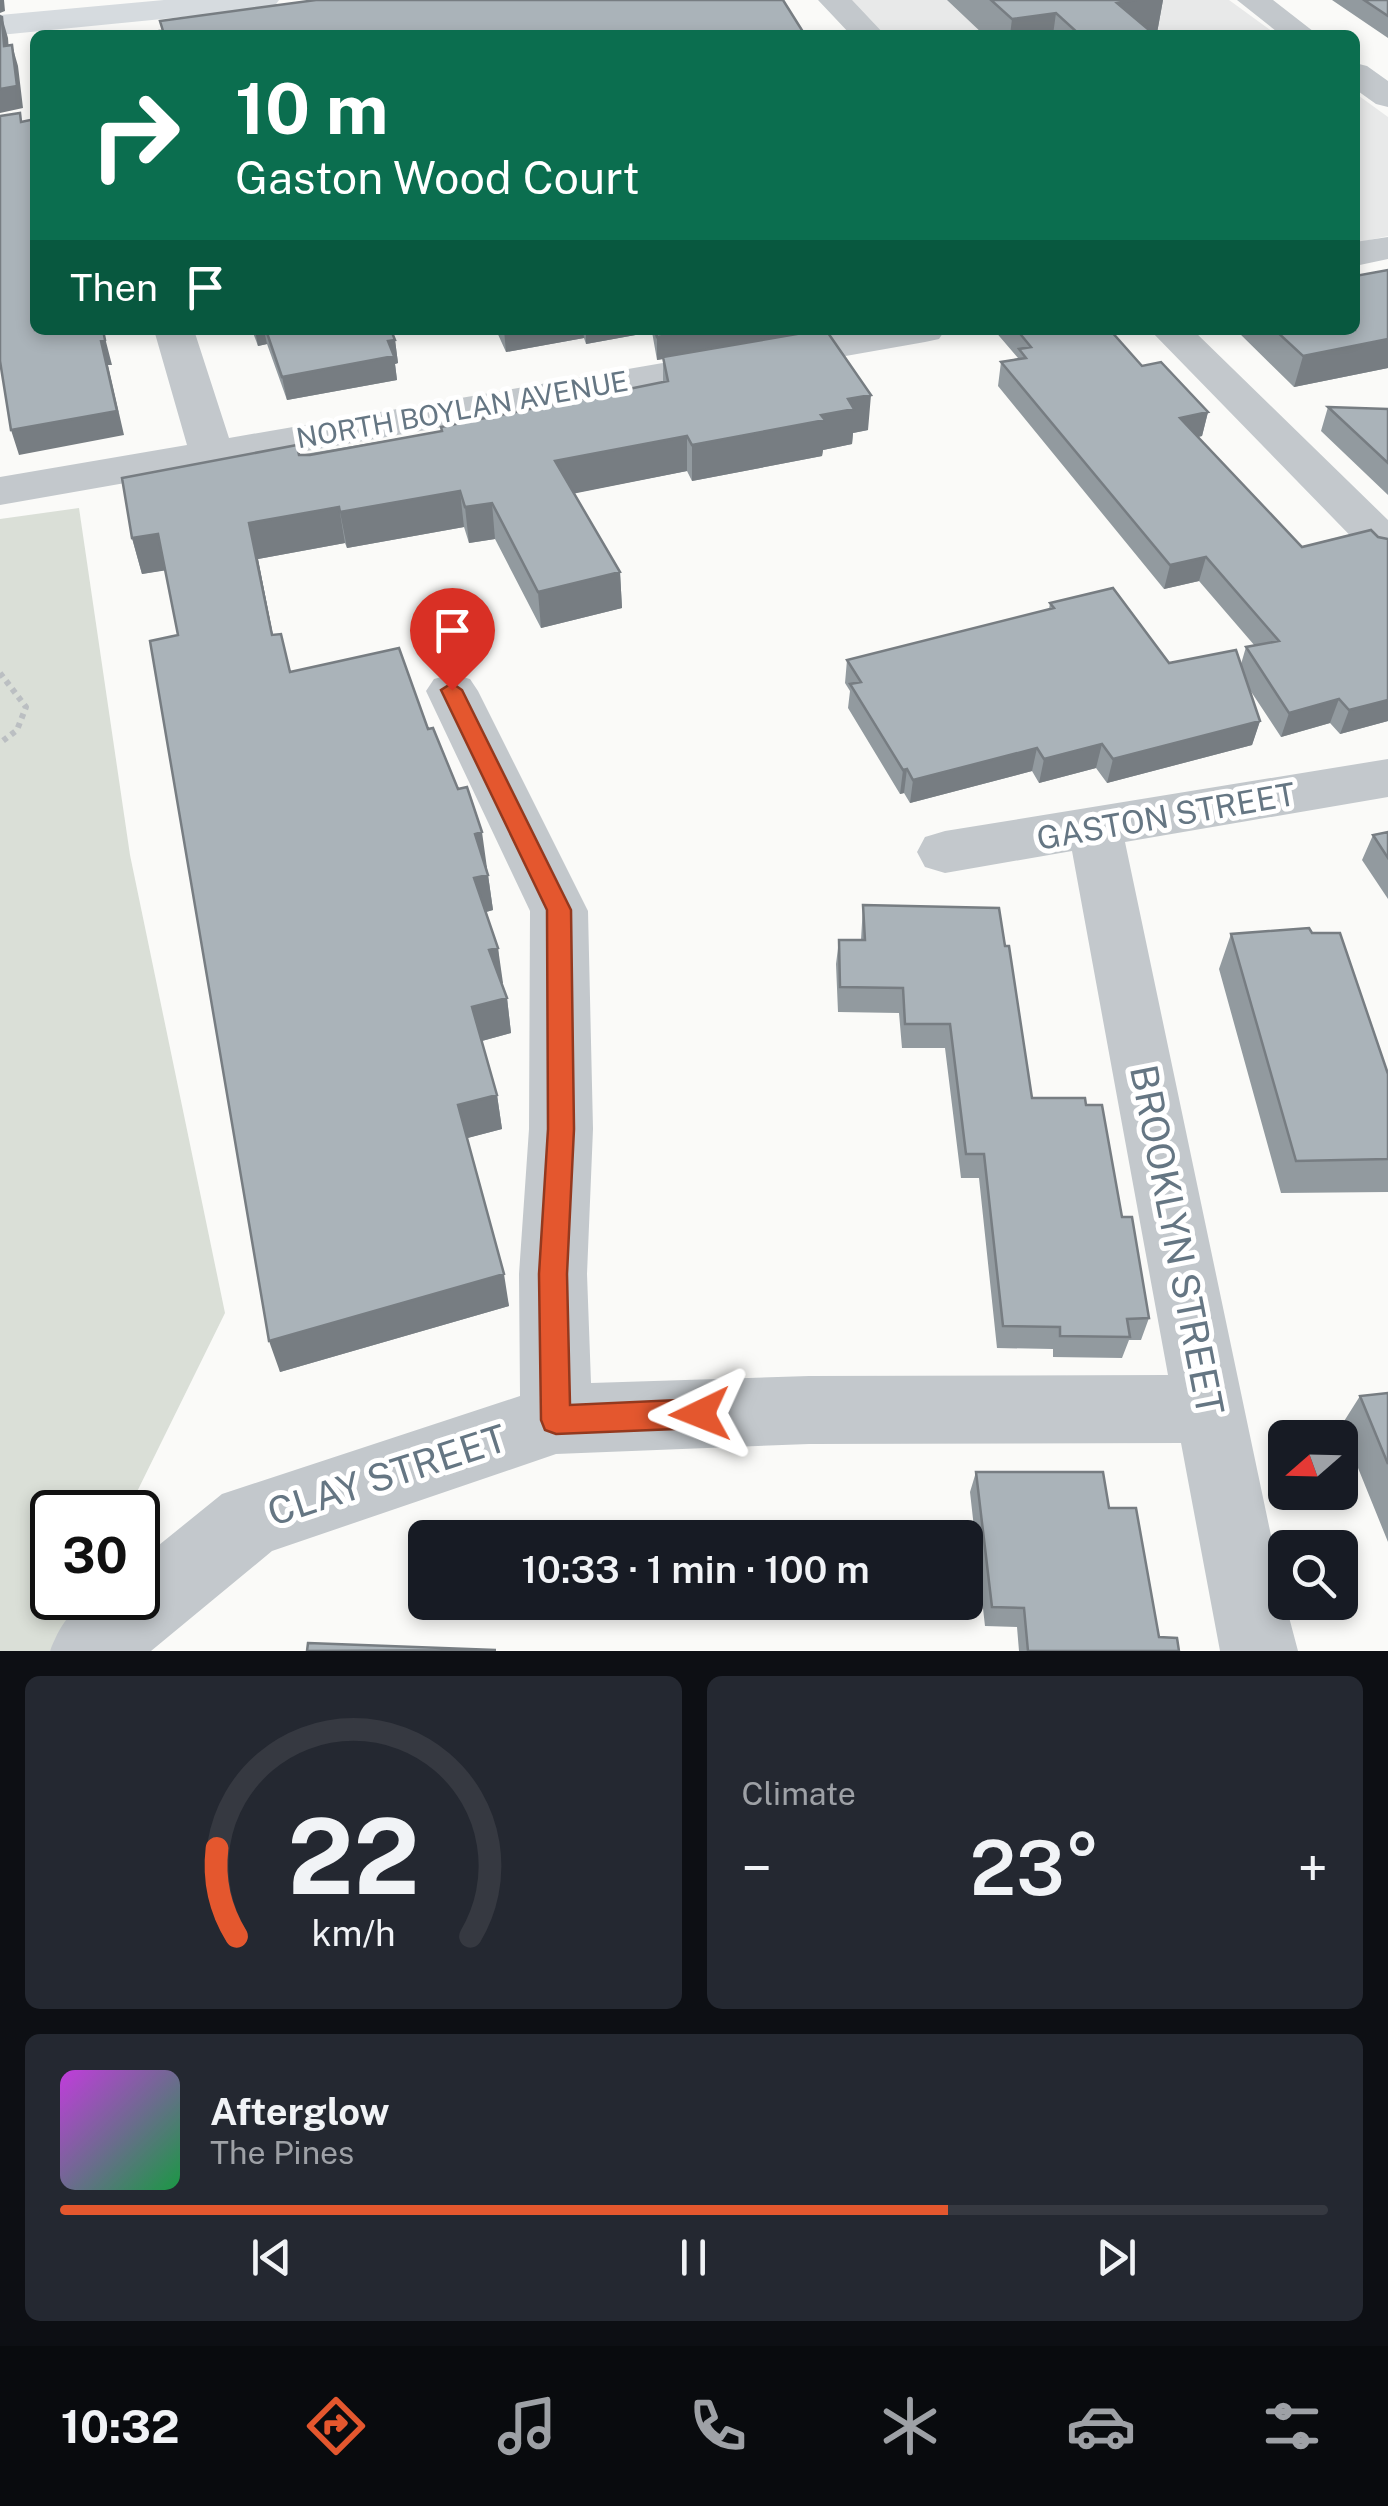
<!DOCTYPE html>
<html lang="en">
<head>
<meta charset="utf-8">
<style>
	body { margin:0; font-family:"Public Sans",sans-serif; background:#242831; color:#f1f3f6; height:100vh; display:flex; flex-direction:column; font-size:38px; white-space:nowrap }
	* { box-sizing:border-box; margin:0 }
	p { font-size:32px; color:#9ea1a6 }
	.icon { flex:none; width:55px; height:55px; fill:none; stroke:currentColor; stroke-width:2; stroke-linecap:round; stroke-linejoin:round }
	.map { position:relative; height:1651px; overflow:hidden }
	.drawer { display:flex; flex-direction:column; gap:25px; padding:25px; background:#0d0f14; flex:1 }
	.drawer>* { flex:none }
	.guide { position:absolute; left:30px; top:30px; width:1330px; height:305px; border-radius:15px; box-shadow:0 5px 15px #0003; background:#0b6e4f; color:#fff; overflow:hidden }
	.needle { width:65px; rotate:250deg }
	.controls { position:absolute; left:1268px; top:1420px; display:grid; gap:20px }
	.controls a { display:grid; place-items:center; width:90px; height:90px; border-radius:15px; background:#171b24; box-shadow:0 5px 15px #0003; font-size:50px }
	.speed { position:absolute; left:30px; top:1490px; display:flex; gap:20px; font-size:50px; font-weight:700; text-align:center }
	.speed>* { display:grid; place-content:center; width:130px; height:130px; border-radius:50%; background:#171b24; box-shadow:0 5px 15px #0003; line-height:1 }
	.speed .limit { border:5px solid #111; border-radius:15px; background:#fff; color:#111 }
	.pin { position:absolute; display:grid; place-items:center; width:85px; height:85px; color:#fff; margin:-102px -42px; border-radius:50% 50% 50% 0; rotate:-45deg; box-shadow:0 0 10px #0007 }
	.pin .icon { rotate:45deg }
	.me { position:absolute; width:110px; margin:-55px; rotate:268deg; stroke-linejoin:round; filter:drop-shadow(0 0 8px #0008) }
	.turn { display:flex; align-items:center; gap:35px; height:210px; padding:0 40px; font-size:45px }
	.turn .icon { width:130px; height:130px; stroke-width:2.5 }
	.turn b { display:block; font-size:70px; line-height:85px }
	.then { display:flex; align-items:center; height:95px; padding:0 40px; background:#0003; gap:20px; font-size:38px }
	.big { font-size:75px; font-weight:600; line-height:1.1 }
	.drawer .card { flex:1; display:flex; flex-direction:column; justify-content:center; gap:15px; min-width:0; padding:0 35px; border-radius:15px; background:#242831 }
	.drawer .dial { align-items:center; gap:0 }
	.dial svg { height:260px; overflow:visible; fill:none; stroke:#363941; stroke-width:7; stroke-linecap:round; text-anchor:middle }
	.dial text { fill:#f1f3f6; stroke:none }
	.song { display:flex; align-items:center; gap:30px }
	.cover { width:120px; height:120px; border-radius:15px; background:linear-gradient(135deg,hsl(290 70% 55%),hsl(140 70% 35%)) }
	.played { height:10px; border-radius:5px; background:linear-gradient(90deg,#e4572e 70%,#363941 70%) }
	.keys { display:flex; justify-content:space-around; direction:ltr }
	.heat { display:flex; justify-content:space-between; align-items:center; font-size:55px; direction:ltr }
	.drawer .tiles { flex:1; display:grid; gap:25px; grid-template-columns:1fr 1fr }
	.card:last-child { grid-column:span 2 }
	.trip { position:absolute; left:408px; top:1520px; width:575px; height:100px; border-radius:15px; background:#171b24; box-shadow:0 5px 15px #0003; font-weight:600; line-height:100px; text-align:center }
	.menu { display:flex; height:160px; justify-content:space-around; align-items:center; background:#090b0e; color:#9ea1a6 }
	.menu .icon { width:70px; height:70px }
	.menu .selected { color:#e4572e }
	.menu b { font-size:45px; color:#f1f3f6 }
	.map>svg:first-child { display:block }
	.built { fill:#e8e9e9 }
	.green { fill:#dadfd7 }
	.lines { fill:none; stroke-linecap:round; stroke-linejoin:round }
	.path { stroke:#bbbfc2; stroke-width:6; stroke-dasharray:5 5; stroke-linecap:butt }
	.street { fill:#c3c8cc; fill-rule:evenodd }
	.primary { fill:#d6dbdf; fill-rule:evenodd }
	.wall { fill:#929a9f }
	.shaded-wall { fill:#777d82 }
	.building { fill:#aab3b9; stroke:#777d82; stroke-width:2.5 }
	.route { fill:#e4572e; stroke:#94391e; stroke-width:2.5 }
	.labels { text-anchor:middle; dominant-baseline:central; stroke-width:10; stroke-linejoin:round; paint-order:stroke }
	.far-street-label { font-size:28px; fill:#657683; stroke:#fff }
	.street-label { font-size:32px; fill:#657683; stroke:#fff }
	.near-street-label { font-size:38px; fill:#657683; stroke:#fff }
</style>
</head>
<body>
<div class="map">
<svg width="1388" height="1651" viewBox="0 0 1388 1651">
	<rect width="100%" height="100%" fill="#fafaf8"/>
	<path class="built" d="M 848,0 L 1229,0 L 1277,35 L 884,35 Z
		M 1355,93 L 1388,117 L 1388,236 L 1355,243 Z"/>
	<path class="green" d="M 79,508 L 130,855 L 225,1313 L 127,1512 L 52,1512 L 52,1598 L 86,1598 L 50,1651 L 0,1651 L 0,519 Z"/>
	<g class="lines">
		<path class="path" d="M 0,673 L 26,707 L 17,730 L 0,743"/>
		<path class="street" d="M 818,0 L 852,0 L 885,35 L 851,35 Z
			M 1237,0 L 1273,0 L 1318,35 L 1281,35 Z
			M 1355,63 L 1367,66 L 1388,81 L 1388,107 L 1376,104 L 1355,89 Z
			M 1388,237 L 1388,259 L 1355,266 L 1355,242 Z
			M 154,330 L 194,330 L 229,438 L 854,330 L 945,330 L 939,339 L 925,342 L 0,505 L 0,477 L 187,445 Z
			M 1150,330 L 1193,330 L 1388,520 L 1388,562 L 1371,557 Z
			M 452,674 L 470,679 L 478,691 L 588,911 L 593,1129 L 587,1274 L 591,1383 L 809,1376 L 1168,1375 L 1072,851 L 945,873 L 925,867 L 917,852 L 925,837 L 945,831 L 1388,759 L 1388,797 L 1125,842 L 1285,1602 L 1298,1651 L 1220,1651 L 1181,1443 L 809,1444 L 556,1454 L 272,1551 L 151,1651 L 50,1651 C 70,1601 87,1598 138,1598 L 138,1562 L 222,1494 L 520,1396 L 519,1274 L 529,1129 L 530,911 L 426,691 L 434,679 Z"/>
		<path class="primary" d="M 164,0 L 279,0 L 274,7 L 263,9 L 0,35 L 0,15 Z"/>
	</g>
	<path class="wall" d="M 947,0 L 1163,0 L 1157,33 L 1154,34 L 1155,35 L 984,35 Z
		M 1332,0 L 1388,0 L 1388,38 Z
		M 1388,270 L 1388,368 L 1294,387 L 1236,330 L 1355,330 Z
		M 252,330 L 391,330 L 395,340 L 398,363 L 395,364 L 397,380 L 287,400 L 267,344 L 258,346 Z
		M 496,330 L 805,330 L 804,333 L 868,430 L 853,433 L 852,444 L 823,450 L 822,456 L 692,481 L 687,471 L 574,493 L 620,572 L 622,608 L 541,628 L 495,539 L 469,543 L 464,527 L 347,548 L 345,543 L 258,559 L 273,635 L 290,672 L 428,729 L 487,868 L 493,910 L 486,912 L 498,948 L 501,984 L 507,998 L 511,1033 L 482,1041 L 497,1095 L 502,1129 L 467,1138 L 509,1306 L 280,1372 L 178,635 L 165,570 L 142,574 L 132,538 L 299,455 L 442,431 L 663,382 L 663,359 L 657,360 L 652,332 L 586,344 L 584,338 L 506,352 Z
		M 994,330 L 1110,330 L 1142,366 L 1208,412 L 1202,436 L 1198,437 L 1302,547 L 1378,537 L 1388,539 L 1388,721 L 1340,734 L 1330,723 L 1281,737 L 1248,687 L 1260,721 L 1252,745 L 1107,783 L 1096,768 L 1039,783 L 1032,771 L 910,803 L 904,793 L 900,794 L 848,708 L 850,691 L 845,683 L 847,660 L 1049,609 L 1050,603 L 1169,663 L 1241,664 L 1246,647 L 1255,646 L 1199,581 L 1164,589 L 998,386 L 1001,362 L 1018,358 Z
		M 1328,407 L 1388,409 L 1388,495 L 1321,431 Z
		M 1388,832 L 1388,899 L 1362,860 L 1373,835 Z
		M 863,905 L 1005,946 L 1032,1098 L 1086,1105 L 1122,1217 L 1149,1318 L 1141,1340 L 1129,1340 L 1122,1358 L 1053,1357 L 1053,1349 L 997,1348 L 979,1178 L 961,1178 L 945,1048 L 902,1048 L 899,1013 L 838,1012 L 836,964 L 839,940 L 861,940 Z
		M 1231,934 L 1388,1074 L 1388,1192 L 1281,1193 L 1219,969 Z
		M 1388,1393 L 1388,1542 L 1341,1426 L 1360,1396 Z
		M 976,1472 L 1109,1508 L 1159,1637 L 1179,1651 L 1019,1651 L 1017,1627 L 985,1626 L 970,1492 Z"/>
	<path class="shaded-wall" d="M 0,0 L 4,0 L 5,11 L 0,13 Z
		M 1136,0 L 1163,0 L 1157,33 L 1145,35 L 1117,3 Z
		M 1056,13 L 1053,35 L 1010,35 L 1012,19 Z
		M 2,17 L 8,38 L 10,67 L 4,46 Z
		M 12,45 L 18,66 L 23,108 L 0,113 L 0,89 Z
		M 103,330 L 112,365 L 108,365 L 124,435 L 19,455 L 11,430 L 101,341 Z
		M 255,330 L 264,330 L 267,344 L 258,346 Z
		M 504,330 L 583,330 L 584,338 L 506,352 Z
		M 586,330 L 652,330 L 652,332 L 586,344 Z
		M 699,330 L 805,330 L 804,335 L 657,360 L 657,337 Z
		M 1388,339 L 1388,368 L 1294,387 L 1303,356 Z
		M 395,340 L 398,363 L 395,364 L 397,380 L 287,400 L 282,377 Z
		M 871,395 L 868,430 L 853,433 L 852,444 L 823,450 L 822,456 L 692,481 L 692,445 L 821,415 L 848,399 Z
		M 1208,412 L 1202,436 L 1175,442 L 1180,418 Z
		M 687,436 L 687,471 L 557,497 L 555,461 Z
		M 460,491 L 464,527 L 347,548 L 340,512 Z
		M 492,503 L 495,539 L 469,543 L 465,507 Z
		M 339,507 L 345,543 L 258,559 L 280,672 L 249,523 Z
		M 158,534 L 168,570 L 142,574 L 132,538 Z
		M 1206,557 L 1199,581 L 1164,589 L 1170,565 Z
		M 620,572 L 622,608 L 541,628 L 538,592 Z
		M 1339,699 L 1330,723 L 1281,737 L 1289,713 Z
		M 1388,700 L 1388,721 L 1340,734 L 1349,710 Z
		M 1260,721 L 1252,745 L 1107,783 L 1113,759 Z
		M 1102,744 L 1096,768 L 1039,783 L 1044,759 Z
		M 1037,748 L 1032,771 L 910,803 L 913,780 Z
		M 907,769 L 904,793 L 900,794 L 903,770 Z
		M 482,832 L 487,868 L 480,870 L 475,834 Z
		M 488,875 L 493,910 L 479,914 L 474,878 Z
		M 498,948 L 503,983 L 494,985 L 489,950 Z
		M 507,998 L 511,1033 L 478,1042 L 472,1007 Z
		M 497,1095 L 502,1129 L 464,1139 L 458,1105 Z
		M 504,1274 L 509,1306 L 280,1372 L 269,1341 Z"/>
	<path class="building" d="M 316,0 L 783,0 L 805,35 L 161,35 L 160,31 L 163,31 L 160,21 Z
		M 991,0 L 1136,0 L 1117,3 L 1155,35 L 1080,35 L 1056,13 L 1012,19 Z
		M 1364,0 L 1388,0 L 1388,16 Z
		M 0,16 L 2,17 L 4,46 L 12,45 L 17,86 L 0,89 Z
		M 20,113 L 21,122 L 35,119 L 35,330 L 103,330 L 105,340 L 101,341 L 117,411 L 11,430 L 0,361 L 0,116 Z
		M 1388,270 L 1388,339 L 1303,356 L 1275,330 L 1355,330 L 1355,276 Z
		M 266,330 L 391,330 L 395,340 L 388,341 L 394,356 L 282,377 Z
		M 655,330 L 699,330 L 657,337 Z
		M 820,330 L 826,330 L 871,395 L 848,399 L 854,409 L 821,415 L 825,420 L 692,445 L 687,436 L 555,461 L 620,572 L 538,592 L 492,503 L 465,507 L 460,491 L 340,512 L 339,507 L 249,523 L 272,635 L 281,634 L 290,672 L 399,648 L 428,729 L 433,728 L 458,789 L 467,787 L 482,832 L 475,834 L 488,875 L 474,878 L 498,948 L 489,950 L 507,998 L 472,1007 L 497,1095 L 458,1105 L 504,1274 L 269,1341 L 150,641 L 178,635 L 158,534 L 132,538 L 122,478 L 297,445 L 299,455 L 310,455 L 442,431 L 441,427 L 668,381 L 663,357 Z
		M 1017,330 L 1110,330 L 1142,366 L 1161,362 L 1208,412 L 1180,418 L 1302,547 L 1371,530 L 1378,537 L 1388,539 L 1388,700 L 1349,710 L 1339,699 L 1289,713 L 1246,647 L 1279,641 L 1206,557 L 1170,565 L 1001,362 L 1026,358 L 1019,349 L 1031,347 Z
		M 1328,407 L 1388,409 L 1388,463 Z
		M 1113,588 L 1169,663 L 1236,650 L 1260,721 L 1113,759 L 1102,744 L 1044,759 L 1037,748 L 913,780 L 907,769 L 903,770 L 850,684 L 861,682 L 847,660 L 1054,608 L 1050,603 Z
		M 1388,832 L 1388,858 L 1373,835 Z
		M 863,905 L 999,908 L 1005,946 L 1009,946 L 1032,1098 L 1085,1098 L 1086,1105 L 1102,1105 L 1122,1217 L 1132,1217 L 1149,1318 L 1127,1319 L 1130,1337 L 1060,1336 L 1060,1327 L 1003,1326 L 984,1154 L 966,1154 L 950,1024 L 905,1024 L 903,988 L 840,987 L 839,940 L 865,940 Z
		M 1309,928 L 1312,933 L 1340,933 L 1388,1074 L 1388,1159 L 1296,1161 L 1231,934 Z
		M 1388,1393 L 1388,1464 L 1360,1396 Z
		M 976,1472 L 1103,1472 L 1109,1508 L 1136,1508 L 1159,1637 L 1177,1638 L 1179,1651 L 1028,1651 L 1024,1608 L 992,1607 Z
		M 308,1643 L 496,1650 L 307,1651 Z"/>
	<path class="route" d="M 452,683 L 462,690 L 571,910 L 574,1129 L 567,1274 L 570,1405 L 700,1399 L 711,1404 L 715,1414 L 711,1424 L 700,1428 L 556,1434 L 545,1430 L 541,1420 L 539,1274 L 548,1129 L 547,910 L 441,690 Z"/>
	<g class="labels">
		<g class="far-street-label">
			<text transform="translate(462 409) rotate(-10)">NORTH BOYLAN AVENUE</text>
		</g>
		<g class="street-label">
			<text transform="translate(1166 816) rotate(-10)">GASTON STREET</text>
		</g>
		<g class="near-street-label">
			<text transform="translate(1177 1240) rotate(79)">BROOKLYN STREET</text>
			<text transform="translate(387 1475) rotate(-18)">CLAY STREET</text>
		</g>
	</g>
</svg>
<div class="controls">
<a><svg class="needle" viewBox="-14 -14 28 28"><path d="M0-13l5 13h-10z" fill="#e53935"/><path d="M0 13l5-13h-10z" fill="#9ea1a6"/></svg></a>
<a><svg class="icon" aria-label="search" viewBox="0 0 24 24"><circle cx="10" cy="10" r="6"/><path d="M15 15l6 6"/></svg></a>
</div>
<div class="speed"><div class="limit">30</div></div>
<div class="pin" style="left:452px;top:690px;background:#d93025"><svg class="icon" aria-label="arrive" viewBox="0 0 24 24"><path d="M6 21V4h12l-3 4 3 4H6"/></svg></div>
<svg class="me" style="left:700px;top:1414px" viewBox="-20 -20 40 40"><path d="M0-17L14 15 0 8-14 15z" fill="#e4572e" stroke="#fff" stroke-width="4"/></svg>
<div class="trip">10:33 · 1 min · 100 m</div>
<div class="guide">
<div class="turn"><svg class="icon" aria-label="right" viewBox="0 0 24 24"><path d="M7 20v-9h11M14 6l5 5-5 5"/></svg><div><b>10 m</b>Gaston Wood Court</div></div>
<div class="then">Then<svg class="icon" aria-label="arrive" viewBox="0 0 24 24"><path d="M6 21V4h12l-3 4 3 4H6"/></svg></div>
</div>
</div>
<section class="drawer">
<div class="tiles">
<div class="card dial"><svg viewBox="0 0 100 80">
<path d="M14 69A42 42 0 1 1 86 69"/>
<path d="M14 69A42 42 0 0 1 8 42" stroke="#e4572e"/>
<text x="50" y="56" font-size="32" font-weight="700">22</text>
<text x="50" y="72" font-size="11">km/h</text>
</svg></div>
<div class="card"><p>Climate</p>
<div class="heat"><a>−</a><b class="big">23°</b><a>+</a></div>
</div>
<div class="card">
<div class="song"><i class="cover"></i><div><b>Afterglow</b><p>The Pines</p></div></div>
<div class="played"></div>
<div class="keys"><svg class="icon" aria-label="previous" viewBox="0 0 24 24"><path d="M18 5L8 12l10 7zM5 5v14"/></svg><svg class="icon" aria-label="pause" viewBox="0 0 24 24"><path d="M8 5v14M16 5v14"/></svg><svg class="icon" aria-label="next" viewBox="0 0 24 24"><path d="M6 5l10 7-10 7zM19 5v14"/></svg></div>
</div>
</div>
</section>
<nav class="menu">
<b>10:32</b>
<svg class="icon selected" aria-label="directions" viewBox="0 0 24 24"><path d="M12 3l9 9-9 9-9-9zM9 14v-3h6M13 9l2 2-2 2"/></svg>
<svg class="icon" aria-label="music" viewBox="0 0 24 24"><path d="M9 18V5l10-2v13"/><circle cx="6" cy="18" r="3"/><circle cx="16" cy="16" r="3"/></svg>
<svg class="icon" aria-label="phone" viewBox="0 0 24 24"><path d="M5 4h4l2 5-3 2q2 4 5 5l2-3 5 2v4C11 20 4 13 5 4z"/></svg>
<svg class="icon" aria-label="climate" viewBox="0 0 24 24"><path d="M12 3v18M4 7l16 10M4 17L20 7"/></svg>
<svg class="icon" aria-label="car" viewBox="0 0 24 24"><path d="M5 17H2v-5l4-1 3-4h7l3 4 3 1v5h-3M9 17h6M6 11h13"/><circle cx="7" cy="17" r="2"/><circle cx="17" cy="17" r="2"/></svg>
<svg class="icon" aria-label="filters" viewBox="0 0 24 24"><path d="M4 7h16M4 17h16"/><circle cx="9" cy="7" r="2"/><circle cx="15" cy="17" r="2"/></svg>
</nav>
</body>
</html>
